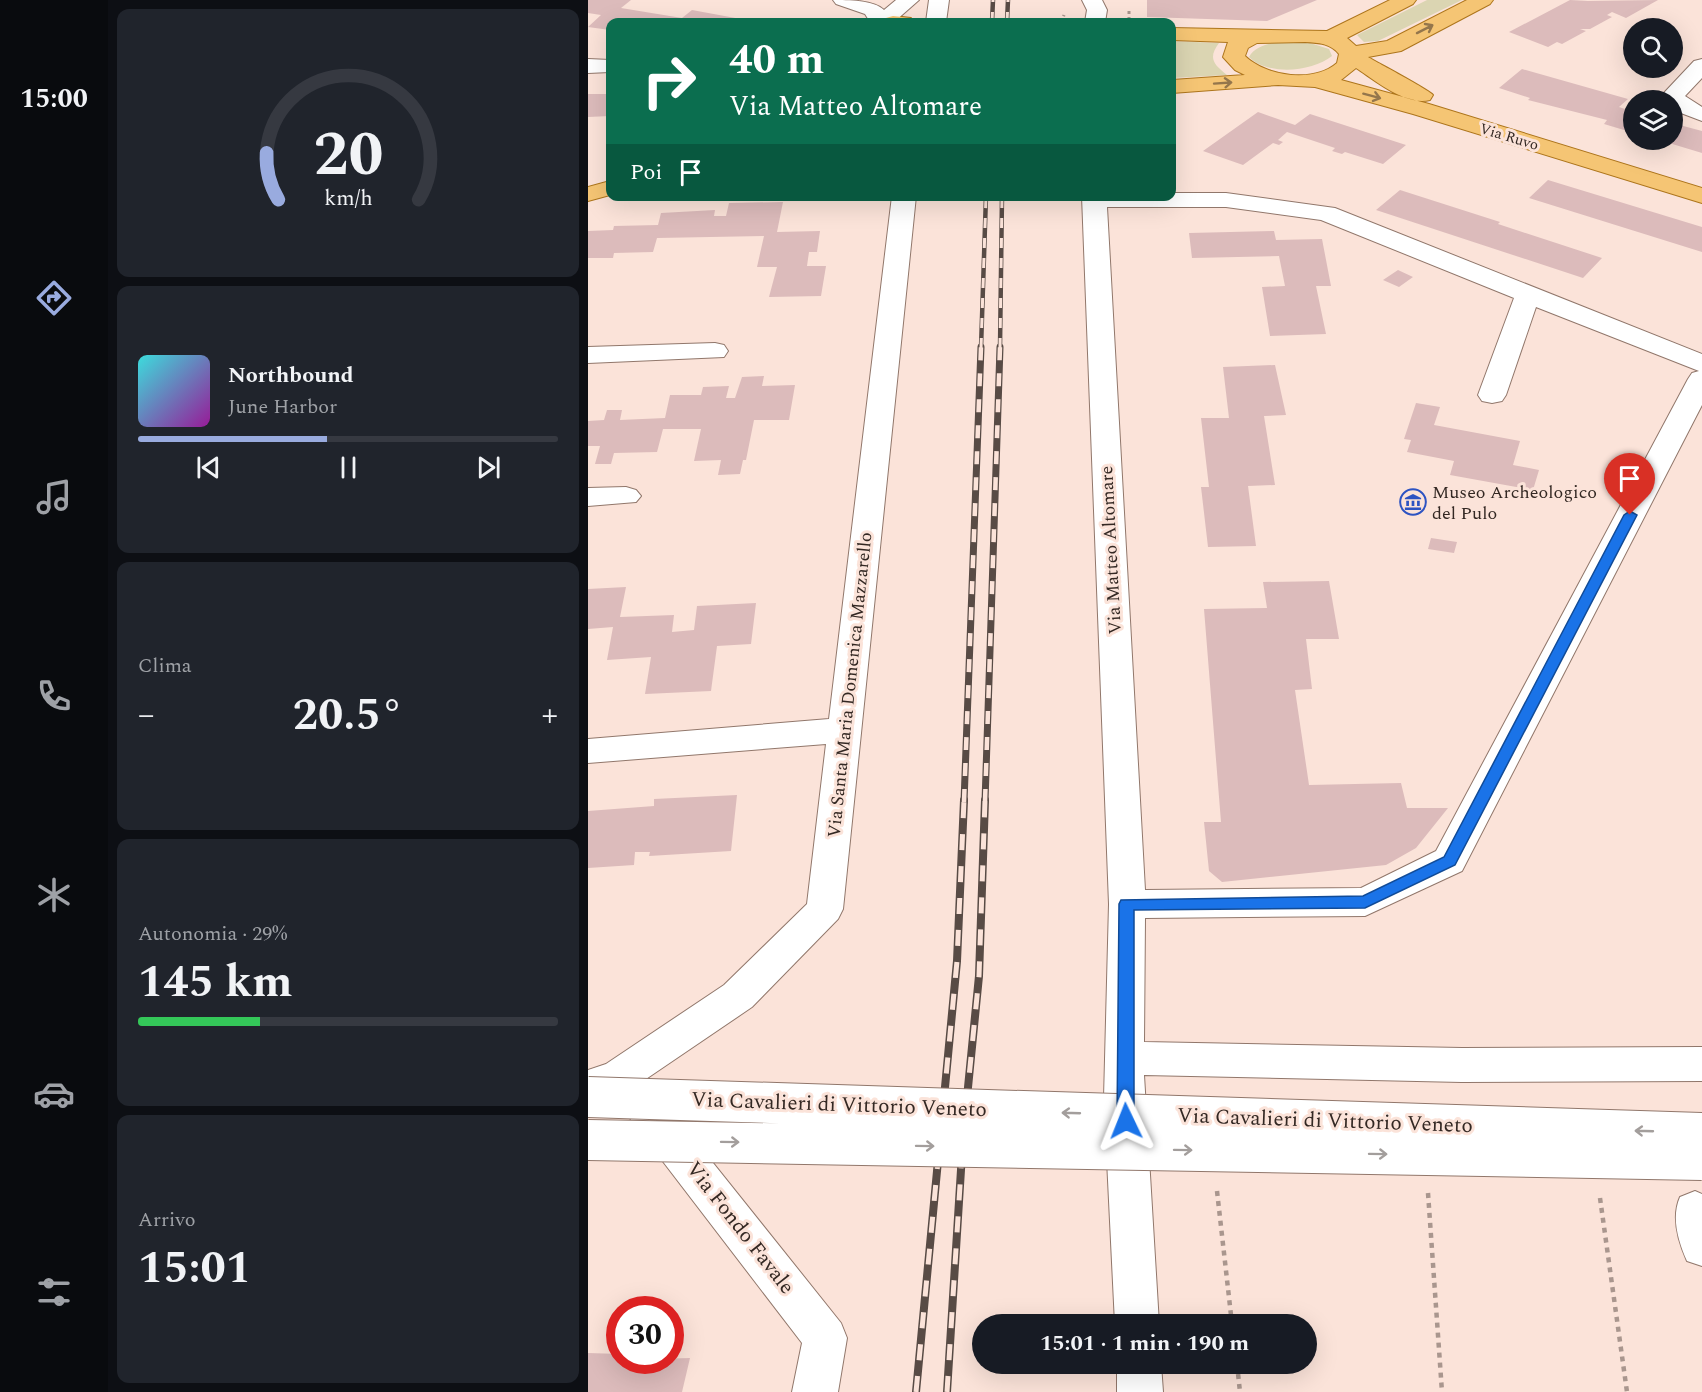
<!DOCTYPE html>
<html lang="it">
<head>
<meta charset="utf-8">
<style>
	body { margin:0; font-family:Spectral,serif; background:#20242c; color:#f1f3f6; height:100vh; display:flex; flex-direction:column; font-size:22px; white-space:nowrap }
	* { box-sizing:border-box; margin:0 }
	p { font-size:20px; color:#9ea1a6 }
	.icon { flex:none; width:33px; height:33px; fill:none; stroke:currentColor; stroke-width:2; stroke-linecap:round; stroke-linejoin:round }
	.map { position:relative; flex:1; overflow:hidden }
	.details { display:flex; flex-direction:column; gap:9px; padding:9px; background:#0d0f14; width:480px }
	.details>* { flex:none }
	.banner { position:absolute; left:18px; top:18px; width:570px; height:183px; border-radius:12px; box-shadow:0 6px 24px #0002; background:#0b6e4f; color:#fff; overflow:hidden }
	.tools { position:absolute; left:1035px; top:18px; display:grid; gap:12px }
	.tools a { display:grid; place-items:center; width:60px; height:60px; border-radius:50%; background:#171b24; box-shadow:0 6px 24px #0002; font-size:30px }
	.speed { position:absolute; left:18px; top:1296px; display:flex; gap:12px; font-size:30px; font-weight:700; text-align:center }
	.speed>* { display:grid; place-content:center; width:78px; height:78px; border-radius:50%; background:#171b24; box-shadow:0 6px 24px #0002; line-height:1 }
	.speed .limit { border:9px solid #d22; background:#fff; color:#111 }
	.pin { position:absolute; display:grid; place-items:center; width:51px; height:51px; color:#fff; margin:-62px -26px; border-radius:50% 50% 50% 0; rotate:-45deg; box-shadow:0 0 6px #0007 }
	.pin .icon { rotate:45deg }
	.me { position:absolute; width:66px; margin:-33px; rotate:358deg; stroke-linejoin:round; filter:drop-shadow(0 0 4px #0008) }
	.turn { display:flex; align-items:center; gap:21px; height:126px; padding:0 24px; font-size:27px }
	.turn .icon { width:78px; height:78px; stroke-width:2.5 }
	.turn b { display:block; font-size:42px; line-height:51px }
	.then { display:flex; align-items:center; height:57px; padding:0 24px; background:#0003; gap:12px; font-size:22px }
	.big { font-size:45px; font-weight:700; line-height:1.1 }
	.details .tile { flex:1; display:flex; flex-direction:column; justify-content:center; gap:9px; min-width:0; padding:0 21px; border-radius:12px; background:#20242c }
	.details .dial { align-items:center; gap:0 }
	.dial svg { height:156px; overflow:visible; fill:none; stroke:#363941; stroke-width:7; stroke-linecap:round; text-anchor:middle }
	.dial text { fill:#f1f3f6; stroke:none }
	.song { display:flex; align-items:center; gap:18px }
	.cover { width:72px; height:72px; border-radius:9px; background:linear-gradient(135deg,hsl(180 70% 55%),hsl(300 70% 35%)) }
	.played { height:6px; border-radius:3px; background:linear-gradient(90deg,#99abdf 45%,#363941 45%) }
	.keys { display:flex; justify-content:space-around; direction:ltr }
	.heat { display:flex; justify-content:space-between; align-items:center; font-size:33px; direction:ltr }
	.charge { height:9px; border-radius:4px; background:linear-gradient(90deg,#34c759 29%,#363941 0) }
	.trip { position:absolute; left:384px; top:1314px; width:345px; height:60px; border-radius:30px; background:#171b24; box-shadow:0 6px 24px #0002; font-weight:700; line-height:60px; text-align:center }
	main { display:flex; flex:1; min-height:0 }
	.dock { display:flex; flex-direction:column; width:108px; justify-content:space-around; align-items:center; background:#090b0e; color:#9ea1a6 }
	.dock .icon { width:42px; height:42px }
	.dock .selected { color:#99abdf }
	.dock b { font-size:27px; color:#f1f3f6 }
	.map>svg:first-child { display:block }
	.green { fill:#dbd5b2 }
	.building { fill:#dcbbbb }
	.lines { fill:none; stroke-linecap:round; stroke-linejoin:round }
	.minor-casing { stroke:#91776b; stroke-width:2 }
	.major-casing { stroke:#ad751c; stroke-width:2 }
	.path-far1 { stroke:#a9968e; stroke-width:3; stroke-dasharray:3 3; stroke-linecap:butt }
	.path { stroke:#a9968e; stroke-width:4.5; stroke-dasharray:5 5; stroke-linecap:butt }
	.minor { fill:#fff; fill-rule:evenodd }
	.major { fill:#f5c574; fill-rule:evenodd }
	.rail-far2-casing { stroke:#584b45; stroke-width:4.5 }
	.rail-far1-casing { stroke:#584b45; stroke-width:7 }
	.rail-casing { stroke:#584b45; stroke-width:8 }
	.rail-far2 { stroke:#fbe3d9; stroke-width:3; stroke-dasharray:10; stroke-linecap:butt }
	.rail-far1 { stroke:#fbe3d9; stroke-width:4.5; stroke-dasharray:13; stroke-linecap:butt }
	.rail { stroke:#fbe3d9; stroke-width:5; stroke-dasharray:16; stroke-linecap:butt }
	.minor-bridge-casing { stroke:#91776b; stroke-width:42; stroke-linecap:butt }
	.minor-bridge { stroke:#fff; stroke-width:40 }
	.oneway { stroke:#94764c }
	.oneway2 { stroke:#a39e9c }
	.route { fill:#1a73e8; stroke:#114b97; stroke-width:1.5 }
	.labels { text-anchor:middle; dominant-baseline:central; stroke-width:6; stroke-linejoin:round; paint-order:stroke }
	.far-street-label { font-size:15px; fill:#332823; stroke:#fbe3d9 }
	.poi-label { font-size:18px; fill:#332823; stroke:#fbe3d9; text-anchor:start }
	.street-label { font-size:18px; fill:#332823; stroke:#fbe3d9 }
	.near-street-label { font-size:21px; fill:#332823; stroke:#fbe3d9 }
</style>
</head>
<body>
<main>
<nav class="dock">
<b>15:00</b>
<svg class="icon selected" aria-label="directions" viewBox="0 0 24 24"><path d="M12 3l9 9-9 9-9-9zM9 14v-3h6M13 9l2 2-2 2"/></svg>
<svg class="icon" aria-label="music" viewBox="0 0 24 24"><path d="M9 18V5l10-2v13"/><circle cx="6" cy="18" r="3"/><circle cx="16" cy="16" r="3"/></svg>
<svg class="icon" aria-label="phone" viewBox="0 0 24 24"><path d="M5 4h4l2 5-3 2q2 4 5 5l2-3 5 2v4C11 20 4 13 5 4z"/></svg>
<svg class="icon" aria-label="climate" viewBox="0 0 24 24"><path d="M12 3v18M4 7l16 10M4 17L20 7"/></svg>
<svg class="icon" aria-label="car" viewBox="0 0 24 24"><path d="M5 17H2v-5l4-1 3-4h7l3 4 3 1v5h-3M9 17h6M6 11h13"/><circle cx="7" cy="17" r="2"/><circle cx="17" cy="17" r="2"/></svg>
<svg class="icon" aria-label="filters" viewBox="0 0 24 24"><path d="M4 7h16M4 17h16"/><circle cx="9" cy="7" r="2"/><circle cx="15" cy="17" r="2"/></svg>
</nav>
<section class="details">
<div class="tile dial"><svg viewBox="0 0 100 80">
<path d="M14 69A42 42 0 1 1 86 69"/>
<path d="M14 69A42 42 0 0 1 8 45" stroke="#99abdf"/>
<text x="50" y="56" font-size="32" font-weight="700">20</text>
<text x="50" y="72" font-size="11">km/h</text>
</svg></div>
<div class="tile">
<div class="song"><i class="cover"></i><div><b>Northbound</b><p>June Harbor</p></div></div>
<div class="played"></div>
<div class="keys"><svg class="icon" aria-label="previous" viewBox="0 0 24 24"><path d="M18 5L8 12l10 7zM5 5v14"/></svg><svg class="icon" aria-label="pause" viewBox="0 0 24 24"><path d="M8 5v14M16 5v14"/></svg><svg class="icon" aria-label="next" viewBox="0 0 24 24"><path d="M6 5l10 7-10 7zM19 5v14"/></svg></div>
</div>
<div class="tile"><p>Clima</p>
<div class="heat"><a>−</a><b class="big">20.5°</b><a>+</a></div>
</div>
<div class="tile"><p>Autonomia · 29%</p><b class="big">145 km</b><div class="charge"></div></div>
<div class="tile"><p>Arrivo</p><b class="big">15:01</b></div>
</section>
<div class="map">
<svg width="1114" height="1392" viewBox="0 0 1114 1392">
	<rect width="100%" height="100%" fill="#fbe3d9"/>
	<path class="green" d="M 839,0 L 874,0 L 790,41 L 776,42 L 769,35 Z
		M 584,41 L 631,43 C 620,58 625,64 639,75 L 584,78 Z
		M 698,41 L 722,43 L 741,49 L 744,56 C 724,72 680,76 661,57 C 668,44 685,43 698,41 Z"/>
	<path class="building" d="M 0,0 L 43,0 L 33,8 L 94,18 L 104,10 L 169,22 L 22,22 L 22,30 L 0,27 L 13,15 L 0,13 Z
		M 559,0 L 729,0 L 679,21 L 559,17 Z
		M 982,0 L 1000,1 L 1070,0 L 1038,18 L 1024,12 L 1019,15 L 1024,17 L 1002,29 L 992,29 L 998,31 L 974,44 L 969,42 L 960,47 L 921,32 Z
		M 934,69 L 1040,99 L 1031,107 L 1046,112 L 1046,133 L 1016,124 L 1019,120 L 940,100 L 942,98 L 911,88 Z
		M 0,94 L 22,94 L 22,116 L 0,117 Z
		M 670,112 L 707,125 L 722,114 L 818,145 L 795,164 L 757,152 L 754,154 L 744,151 L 747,148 L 699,132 L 690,140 L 695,142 L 691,145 L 685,143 L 655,165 L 615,151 Z
		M 1084,123 L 1114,131 L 1114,153 L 1071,140 L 1084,140 Z
		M 960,180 L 1114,227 L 1114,252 L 941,198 Z
		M 812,190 L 912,222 L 910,224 L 1014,258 L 995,278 L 788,210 Z
		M 195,202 L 189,232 L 232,231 L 229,252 L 221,252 L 219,266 L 238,266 L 233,296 L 181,297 L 189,267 L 169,267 L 176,236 L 69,238 L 65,252 L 26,253 L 25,258 L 0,258 L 0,231 L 25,230 L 26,226 L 70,225 L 73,213 L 127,210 L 126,216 L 138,216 L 141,203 Z
		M 686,231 L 688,240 L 734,239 L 743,286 L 728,286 L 738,334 L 682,336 L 674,287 L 697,286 L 691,256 L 604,258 L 601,233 Z
		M 810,270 L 825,277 L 811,287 L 795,280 Z
		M 687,365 L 698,415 L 676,416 L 687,485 L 660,486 L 668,546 L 620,547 L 613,487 L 621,487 L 613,418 L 641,418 L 635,367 Z
		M 176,376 L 174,386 L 207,385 L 201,420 L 166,420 L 158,460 L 155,460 L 152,474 L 130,475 L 133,460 L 106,461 L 113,429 L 75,429 L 69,452 L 26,453 L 23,464 L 7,464 L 12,446 L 0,446 L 0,421 L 16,420 L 19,410 L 34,410 L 32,420 L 77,418 L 82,395 L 113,395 L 115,387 L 141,386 L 138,398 L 147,398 L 154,377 Z
		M 828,403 L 852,407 L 846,425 L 932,441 L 925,465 L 951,470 L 945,490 L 862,475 L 866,461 L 819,452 L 823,440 L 816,439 Z
		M 843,538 L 869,542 L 866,553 L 840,549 Z
		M 741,581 L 751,639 L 718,639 L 724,689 L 707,690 L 721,785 L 813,783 L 819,808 L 860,808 L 828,848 L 798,865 L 634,882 L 621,871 L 616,822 L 633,822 L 616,609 L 679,608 L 675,582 Z
		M 38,587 L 32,617 L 86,615 L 84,632 L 106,630 L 109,606 L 168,603 L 163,644 L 129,646 L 123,691 L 57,694 L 63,657 L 19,660 L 25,627 L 0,629 L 0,589 Z
		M 149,795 L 143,851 L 61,856 L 62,852 L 47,852 L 46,865 L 0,868 L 0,811 L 66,806 L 66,799 Z
		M 0,1353 L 32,1354 L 32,1360 L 102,1358 L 94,1392 L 0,1392 Z"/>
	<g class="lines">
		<g class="minor-casing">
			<path id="minor" d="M 245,0 C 260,0 286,0 296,10 L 308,0 L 331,0 L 306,22 L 282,22 L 277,14 L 248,4 Z
				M 341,0 L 361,0 L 358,22 L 338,22 Z
				M 494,0 L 514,0 L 519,10 L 517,22 L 497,22 L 499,10 Z
				M 0,59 L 22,60 L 22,72 L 0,73 Z
				M 1114,59 L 1114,78 L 1097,96 L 1114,107 L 1114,121 L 1085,110 L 1084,100 L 1077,100 L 1074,95 L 1106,61 Z
				M 584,193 L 638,193 L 747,208 L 1114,354 L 1114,405 L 874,871 L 777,916 L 557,918 L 556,1042 L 874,1048 L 1114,1047 L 1114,1081 L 874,1082 L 556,1075 L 571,1324 L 527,1324 L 516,1098 L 521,904 L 494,196 L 584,196 ZM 519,207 L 638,207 L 733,220 L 926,298 L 890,395 L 894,401 L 904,403 L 914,401 L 918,395 L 948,307 L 1111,371 L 1104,373 L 1100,379 L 848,851 L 773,888 L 557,890 Z
				M 304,196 L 328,196 L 255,909 L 250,919 L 164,1007 L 58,1079 L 253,1323 L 259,1338 L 250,1392 L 204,1392 L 214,1343 L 24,1095 L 0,1104 L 0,1070 L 18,1064 L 136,985 L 219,904 L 238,744 L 0,763 L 0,739 L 241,719 Z
				M 127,343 L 136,345 L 140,351 L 136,357 L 0,363 L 0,347 Z
				M 38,487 L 48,490 L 53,496 L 48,502 L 0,506 L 0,488 Z
				M 1107,1191 L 1114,1194 L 1114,1266 L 1099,1261 C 1090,1241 1083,1217 1092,1197 Z
				M 529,1364 L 573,1364 L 575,1392 L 529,1392 Z"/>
		</g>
		<g class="major-casing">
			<path id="major" d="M 802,0 L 828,0 L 825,4 L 759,38 L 768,46 L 799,41 L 879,0 L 905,0 L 902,4 L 813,51 L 780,57 C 790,63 843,91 845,95 L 842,100 C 817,106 788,81 768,68 L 753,80 L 841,104 L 1114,188 L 1114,203 L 825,114 L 727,87 L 690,85 L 584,93 L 584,80 L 657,75 L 647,70 L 635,57 L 640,42 L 584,40 L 584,28 L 739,31 ZM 717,42 C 731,43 742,43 751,54 L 749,63 C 726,83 679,77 657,56 L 660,48 L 669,43 Z
				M 305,16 L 323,18 L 326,22 L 295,22 L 298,18 Z
				M 22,181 L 22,195 L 0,201 L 0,187 Z"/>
		</g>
		<path class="path-far1" d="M 541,11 L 541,22
			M 461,22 L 474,21 L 476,15"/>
		<path class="path" d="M 629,1191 L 644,1324
			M 840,1193 L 854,1392
			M 1012,1198 L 1039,1392
			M 649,1364 L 652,1392"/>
		<use href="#minor" class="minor"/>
		<use href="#major" class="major"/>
		<g class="rail-far2-casing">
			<path id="rail-far2" d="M 404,22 L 405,0
				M 419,22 L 420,0
				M 393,348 L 398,196
				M 412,348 L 414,196"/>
		</g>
		<g class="rail-far1-casing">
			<path id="rail-far1" d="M 376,802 L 393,347
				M 397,802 L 412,347"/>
		</g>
		<g class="rail-casing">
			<path id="rail" d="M 328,1392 L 369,961 L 376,800
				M 359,1392 L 375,1138 L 391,976 L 397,800"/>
		</g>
		<use href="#rail-far2" class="rail-far2"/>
		<use href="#rail-far1" class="rail-far1"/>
		<use href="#rail" class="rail"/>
		<g class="minor-bridge-casing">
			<path id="minor-bridge" d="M 0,1097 L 1114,1133
				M 0,1140 L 1114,1160"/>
		</g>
		<use href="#minor-bridge" class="minor-bridge"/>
	</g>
	<defs><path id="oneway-shaft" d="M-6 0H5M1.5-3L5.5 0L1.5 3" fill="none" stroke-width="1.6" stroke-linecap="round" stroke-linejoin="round" transform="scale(1.5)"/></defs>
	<g class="oneway">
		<use href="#oneway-shaft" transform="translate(837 29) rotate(-27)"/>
		<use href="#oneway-shaft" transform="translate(635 83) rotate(-4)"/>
		<use href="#oneway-shaft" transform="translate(784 96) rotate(15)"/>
	</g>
	<g class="oneway2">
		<use href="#oneway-shaft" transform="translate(483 1113) rotate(-178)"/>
		<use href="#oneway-shaft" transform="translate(1056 1131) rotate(-178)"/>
		<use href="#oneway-shaft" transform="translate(142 1142) rotate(1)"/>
		<use href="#oneway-shaft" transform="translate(337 1146) rotate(1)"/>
		<use href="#oneway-shaft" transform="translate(595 1150) rotate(1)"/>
		<use href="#oneway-shaft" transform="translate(790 1154) rotate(1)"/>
	</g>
	<path class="route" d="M 1042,511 L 1049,515 L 867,865 L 777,908 L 546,910 L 546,1121 L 544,1126 L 538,1128 L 532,1126 L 529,1121 L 531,904 L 533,900 L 775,896 L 856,857 L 1036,515 Z"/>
	<defs>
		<g id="museum-ring" transform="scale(1.35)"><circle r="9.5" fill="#fbe3d9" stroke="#2d53c2" stroke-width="1.5"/><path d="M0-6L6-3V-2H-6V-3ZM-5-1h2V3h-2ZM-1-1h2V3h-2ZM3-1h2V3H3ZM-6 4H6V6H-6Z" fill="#2d53c2"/></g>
	</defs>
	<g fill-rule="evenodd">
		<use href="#museum-ring" x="825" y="502"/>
	</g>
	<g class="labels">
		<g class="far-street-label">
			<text transform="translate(921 137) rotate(17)">Via Ruvo</text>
		</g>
		<g class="poi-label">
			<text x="844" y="492">Museo Archeologico<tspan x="844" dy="21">del Pulo</tspan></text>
		</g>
		<g class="street-label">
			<text transform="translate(523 550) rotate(-93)">Via Matteo Altomare</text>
			<text transform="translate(262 685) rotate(-84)">Via Santa Maria Domenica Mazzarello</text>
		</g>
		<g class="near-street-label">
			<text transform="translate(251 1105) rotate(2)">Via Cavalieri di Vittorio Veneto</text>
			<text transform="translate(737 1121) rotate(2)">Via Cavalieri di Vittorio Veneto</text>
			<text transform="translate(152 1228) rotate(52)">Via Fondo Favale</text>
		</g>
	</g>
</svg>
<div class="tools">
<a><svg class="icon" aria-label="search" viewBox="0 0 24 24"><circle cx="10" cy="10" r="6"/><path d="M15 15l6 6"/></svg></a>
<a><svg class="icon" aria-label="layers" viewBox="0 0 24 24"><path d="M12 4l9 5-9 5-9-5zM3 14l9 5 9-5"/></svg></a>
</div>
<div class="speed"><div class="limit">30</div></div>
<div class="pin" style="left:1042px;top:515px;background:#d93025"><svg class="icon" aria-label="arrive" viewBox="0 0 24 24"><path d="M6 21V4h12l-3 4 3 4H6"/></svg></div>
<svg class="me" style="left:538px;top:1121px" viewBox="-20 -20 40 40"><path d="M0-17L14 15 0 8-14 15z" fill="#1a73e8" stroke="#fff" stroke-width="4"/></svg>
<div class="trip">15:01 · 1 min · 190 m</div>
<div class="banner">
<div class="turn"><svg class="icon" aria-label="right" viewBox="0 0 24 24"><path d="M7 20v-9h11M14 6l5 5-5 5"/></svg><div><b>40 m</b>Via Matteo Altomare</div></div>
<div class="then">Poi<svg class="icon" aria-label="arrive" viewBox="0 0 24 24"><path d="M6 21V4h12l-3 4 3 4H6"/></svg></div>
</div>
</div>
</main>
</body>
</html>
